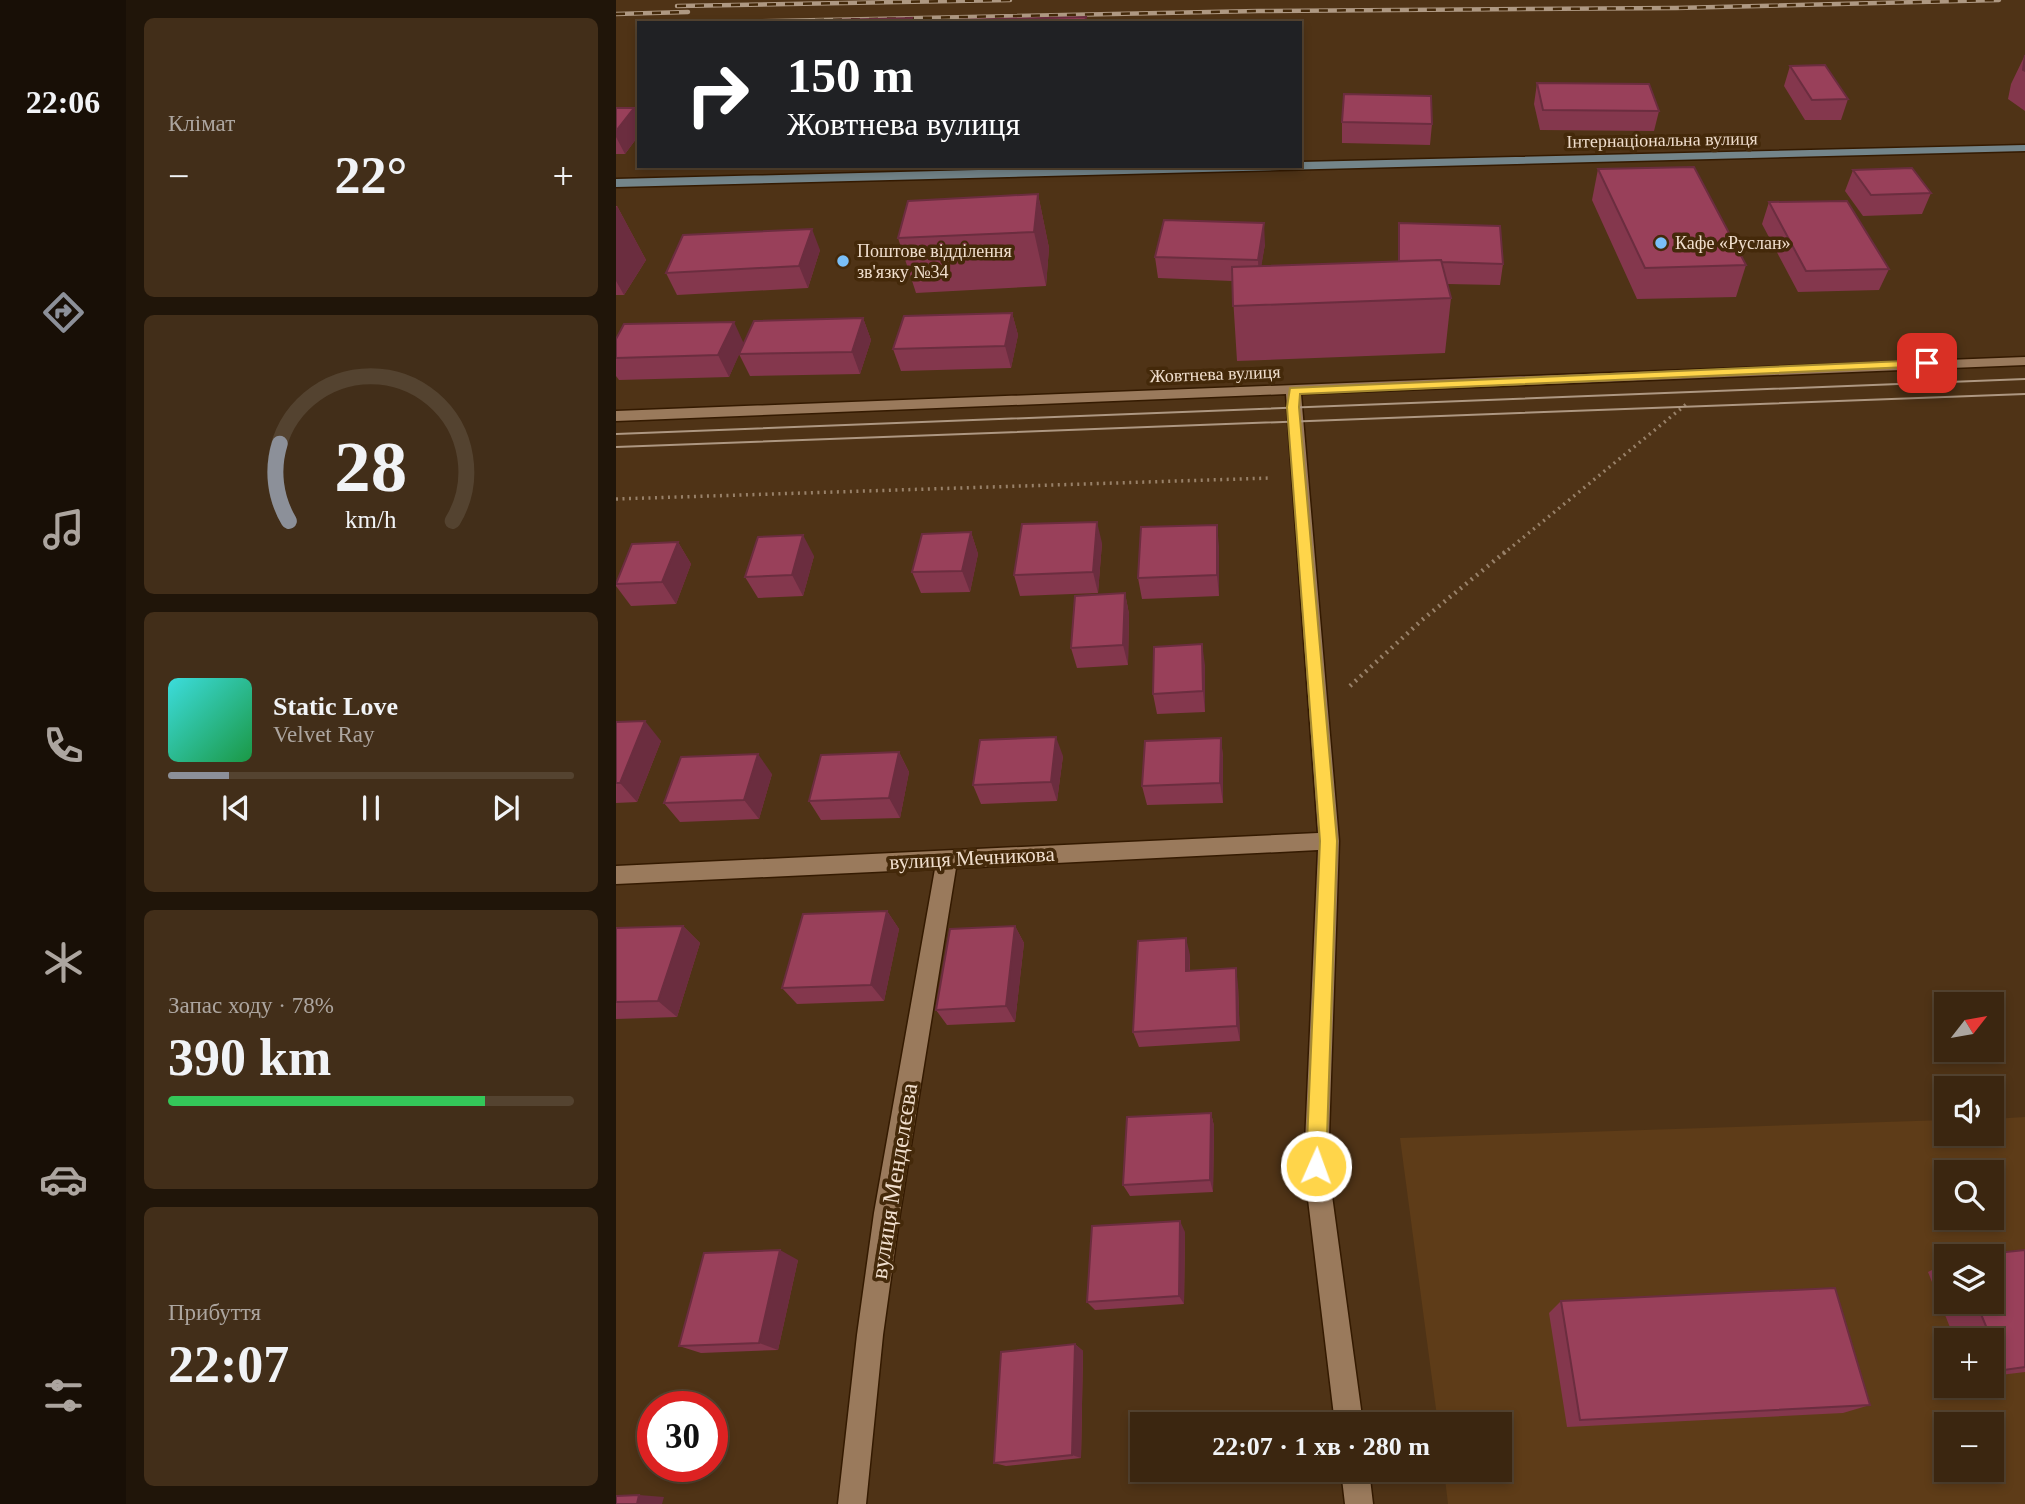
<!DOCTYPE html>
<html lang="uk">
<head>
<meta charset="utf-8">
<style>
	body { margin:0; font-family:"Times New Roman",serif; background:#422e19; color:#f1f3f6; height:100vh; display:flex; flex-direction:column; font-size:26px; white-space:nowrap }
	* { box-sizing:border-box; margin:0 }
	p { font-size:23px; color:#aca59f }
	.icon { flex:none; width:38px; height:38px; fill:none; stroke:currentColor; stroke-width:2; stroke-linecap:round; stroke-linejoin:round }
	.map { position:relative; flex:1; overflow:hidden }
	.sheet { display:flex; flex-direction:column; gap:18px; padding:18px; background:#201509; width:490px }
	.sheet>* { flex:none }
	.guide { position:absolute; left:21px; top:21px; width:665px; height:147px; border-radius:0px; box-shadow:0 4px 10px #0003,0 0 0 2px #544330; background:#202124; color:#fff; overflow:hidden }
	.needle { width:46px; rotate:59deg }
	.tools { position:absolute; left:1318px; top:992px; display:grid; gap:14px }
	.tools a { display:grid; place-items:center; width:70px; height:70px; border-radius:0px; background:#3b2610; box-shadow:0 4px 10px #0003,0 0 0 2px #544330; font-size:35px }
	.speed { position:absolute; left:21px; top:1391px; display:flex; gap:14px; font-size:35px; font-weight:700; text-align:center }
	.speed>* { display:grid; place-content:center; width:91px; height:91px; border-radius:50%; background:#3b2610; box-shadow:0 4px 10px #0003,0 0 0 2px #544330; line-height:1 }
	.speed .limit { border:10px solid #d22; background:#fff; color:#111 }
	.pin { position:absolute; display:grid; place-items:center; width:60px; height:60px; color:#fff; margin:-30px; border-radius:14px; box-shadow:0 4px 10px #0006 }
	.me { position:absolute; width:77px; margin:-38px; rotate:2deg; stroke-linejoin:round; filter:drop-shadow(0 0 5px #0008) }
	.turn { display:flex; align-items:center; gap:24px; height:147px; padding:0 35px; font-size:32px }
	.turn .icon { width:91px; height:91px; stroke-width:2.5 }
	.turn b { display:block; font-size:49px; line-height:60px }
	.big { font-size:52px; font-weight:800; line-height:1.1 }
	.sheet .widget { flex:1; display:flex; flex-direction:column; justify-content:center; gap:10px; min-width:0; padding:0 24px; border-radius:10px; background:#422e19 }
	.sheet .dial { align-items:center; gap:0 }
	.dial svg { height:182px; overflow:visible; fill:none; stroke:#544330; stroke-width:7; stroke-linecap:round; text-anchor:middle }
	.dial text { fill:#f1f3f6; stroke:none }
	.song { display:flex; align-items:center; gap:21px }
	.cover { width:84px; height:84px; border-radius:10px; background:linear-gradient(135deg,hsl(180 70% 55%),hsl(140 70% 35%)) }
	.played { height:7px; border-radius:4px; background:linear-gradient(90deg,#8c9099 15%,#544330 15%) }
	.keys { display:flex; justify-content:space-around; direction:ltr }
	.heat { display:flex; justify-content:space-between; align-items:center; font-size:38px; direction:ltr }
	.charge { height:10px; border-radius:5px; background:linear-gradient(90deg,#34c759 78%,#544330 0) }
	.trip { position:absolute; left:514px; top:1412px; width:382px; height:70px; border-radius:0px; background:#3b2610; box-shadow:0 4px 10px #0003,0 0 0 2px #544330; font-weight:800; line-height:70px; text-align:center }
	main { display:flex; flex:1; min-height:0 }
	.dock { display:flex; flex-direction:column; width:126px; justify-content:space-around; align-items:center; background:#180f06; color:#aca59f }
	.dock .icon { width:49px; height:49px }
	.dock .on { color:#8c9099 }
	.dock b { font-size:32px; color:#f1f3f6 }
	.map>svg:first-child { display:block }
	.built { fill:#5e3c18; fill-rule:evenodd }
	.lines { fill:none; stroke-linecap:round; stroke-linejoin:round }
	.minor-casing { stroke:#341a00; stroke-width:3 }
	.secondary-casing { stroke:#341a00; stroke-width:3 }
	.path-far1 { stroke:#988169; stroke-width:3.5; stroke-dasharray:2 4.5; stroke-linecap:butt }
	.path { stroke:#988169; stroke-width:4.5; stroke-dasharray:2 5; stroke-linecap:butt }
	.minor { fill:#9a7a5c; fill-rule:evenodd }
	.secondary { fill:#74858a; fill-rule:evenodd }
	.tram { stroke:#ae9882; stroke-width:2 }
	.rail-casing { stroke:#ae9882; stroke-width:4.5 }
	.rail { stroke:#44290a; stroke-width:2.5; stroke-dasharray:9; stroke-linecap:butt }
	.wall { fill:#84374d }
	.shaded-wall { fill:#6b2d3f }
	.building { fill:#99405a; stroke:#6b2d3f; stroke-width:2 }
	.route { fill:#ffd54a; stroke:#a68a30; stroke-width:2 }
	.poi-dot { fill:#7abff8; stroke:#44290a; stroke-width:2.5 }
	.labels { text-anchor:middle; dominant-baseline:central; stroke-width:7; stroke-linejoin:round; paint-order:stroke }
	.far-street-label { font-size:18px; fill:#f0decd; stroke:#44290a }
	.far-poi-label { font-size:18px; fill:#f0decd; stroke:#44290a; text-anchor:start }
	.street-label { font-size:21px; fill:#f0decd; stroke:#44290a }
	.near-street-label { font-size:24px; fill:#f0decd; stroke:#44290a }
</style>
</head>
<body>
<main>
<nav class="dock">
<b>22:06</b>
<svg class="icon on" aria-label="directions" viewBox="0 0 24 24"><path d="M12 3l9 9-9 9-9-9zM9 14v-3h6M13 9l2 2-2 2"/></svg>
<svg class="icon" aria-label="music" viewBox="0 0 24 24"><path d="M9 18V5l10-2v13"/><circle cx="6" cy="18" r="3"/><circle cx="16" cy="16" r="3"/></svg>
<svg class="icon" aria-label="phone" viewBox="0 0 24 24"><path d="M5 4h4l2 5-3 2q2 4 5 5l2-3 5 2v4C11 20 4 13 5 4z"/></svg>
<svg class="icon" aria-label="climate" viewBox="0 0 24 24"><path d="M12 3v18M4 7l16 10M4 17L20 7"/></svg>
<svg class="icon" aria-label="car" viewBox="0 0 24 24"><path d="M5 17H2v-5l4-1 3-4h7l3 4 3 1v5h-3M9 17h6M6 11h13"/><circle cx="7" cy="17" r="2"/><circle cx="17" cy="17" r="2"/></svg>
<svg class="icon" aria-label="filters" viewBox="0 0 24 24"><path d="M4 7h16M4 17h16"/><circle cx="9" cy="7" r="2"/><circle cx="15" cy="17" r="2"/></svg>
</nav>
<section class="sheet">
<div class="widget"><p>Клімат</p>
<div class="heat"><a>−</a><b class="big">22°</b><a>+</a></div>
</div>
<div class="widget dial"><svg viewBox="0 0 100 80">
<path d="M14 69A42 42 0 1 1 86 69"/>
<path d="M14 69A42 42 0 0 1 10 35" stroke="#8c9099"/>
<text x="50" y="56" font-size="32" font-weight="700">28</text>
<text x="50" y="72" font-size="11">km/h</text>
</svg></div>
<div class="widget">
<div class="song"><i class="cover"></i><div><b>Static Love</b><p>Velvet Ray</p></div></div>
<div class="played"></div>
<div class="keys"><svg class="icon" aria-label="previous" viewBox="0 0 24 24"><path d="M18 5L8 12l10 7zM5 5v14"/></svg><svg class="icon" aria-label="pause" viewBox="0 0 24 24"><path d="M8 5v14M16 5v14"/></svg><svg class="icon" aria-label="next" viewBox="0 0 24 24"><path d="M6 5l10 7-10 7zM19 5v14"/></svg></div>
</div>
<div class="widget"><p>Запас ходу · 78%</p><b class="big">390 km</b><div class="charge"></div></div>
<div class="widget"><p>Прибуття</p><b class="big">22:07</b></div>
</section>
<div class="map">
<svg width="1409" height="1504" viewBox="0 0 1409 1504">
	<rect width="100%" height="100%" fill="#4f3316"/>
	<path class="built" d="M 1409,1117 L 1409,1504 L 832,1504 L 828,1470 L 884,1470 L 884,1424 L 822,1424 L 784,1138 L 1330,1120 L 1330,1134 L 1376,1134 L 1376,1119 ZM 1330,1172 L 1376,1172 L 1376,1218 L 1330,1218 ZM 1330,1256 L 1376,1256 L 1376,1302 L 1330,1302 ZM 1330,1340 L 1376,1340 L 1376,1386 L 1330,1386 ZM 1330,1424 L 1376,1424 L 1376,1470 L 1330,1470 Z"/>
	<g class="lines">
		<g class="minor-casing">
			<path id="minor" d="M 1409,357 L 1409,365 L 685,394 L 723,841 L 712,1166 L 747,1424 L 719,1424 L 688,1166 L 702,850 L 340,868 L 284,1213 L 267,1335 L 250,1504 L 222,1504 L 241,1335 L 258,1213 L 319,869 L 0,884 L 0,866 L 702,833 L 670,394 L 0,421 L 0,411 Z
				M 725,1470 L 753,1470 L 757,1504 L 729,1504 Z"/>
		</g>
		<g class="secondary-casing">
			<path id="secondary" d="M 1409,145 L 1409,151 L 0,187 L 0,179 L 529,166 L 684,166 L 684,162 Z"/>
		</g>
		<path class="path-far1" d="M 0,499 L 655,478
			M 887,554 L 1073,402"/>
		<path class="path" d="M 734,686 L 806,620 L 889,552"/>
		<use href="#minor" class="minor"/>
		<use href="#secondary" class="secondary"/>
		<path class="tram" d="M 0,434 L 1409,379
			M 0,447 L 1409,394"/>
		<g class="rail-casing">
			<path id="rail" d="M 61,6 L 394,0
				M 0,14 L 72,12
				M 55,23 L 642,11 L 1060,8 L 1383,0"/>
		</g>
		<use href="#rail" class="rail"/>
	</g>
	<path class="wall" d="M 1409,55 L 1409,111 L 1392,99 L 1395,84 Z
		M 1174,66 L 1232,99 L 1225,120 L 1189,120 L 1168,86 Z
		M 921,83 L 1043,111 L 1038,131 L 924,130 L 918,104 Z
		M 0,108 L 18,108 L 23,119 L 23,135 L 9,154 L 0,154 Z
		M 726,122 L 816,124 L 814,145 L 726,143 Z
		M 982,169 L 1130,265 L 1120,297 L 1021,299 L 976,200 Z
		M 1237,170 L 1315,193 L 1306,214 L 1247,216 L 1229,191 Z
		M 422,194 L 433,248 L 430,286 L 300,293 L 282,238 Z
		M 1153,202 L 1273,269 L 1263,290 L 1182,292 L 1146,224 Z
		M 0,206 L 1,206 L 30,260 L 8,295 L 0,295 Z
		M 783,223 L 887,264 L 884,285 L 831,284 L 835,298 L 829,353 L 621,361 L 616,281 L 542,278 L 539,257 L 649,244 L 645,266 L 782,261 Z
		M 204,250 L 192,288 L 61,295 L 50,273 Z
		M 396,313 L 402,335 L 395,368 L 285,371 L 277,349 Z
		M 247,318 L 255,340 L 244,374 L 134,376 L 123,354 L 113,377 L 3,380 L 0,376 L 0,339 L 128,343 Z
		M 355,532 L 362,554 L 354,592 L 305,593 L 296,572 Z
		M 62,542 L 75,564 L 60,604 L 15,606 L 0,586 L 0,582 Z
		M 486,543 L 482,593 L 404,596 L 398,575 Z
		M 603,546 L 603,596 L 526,599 L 522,578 Z
		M 198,556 L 187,596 L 142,598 L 129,577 Z
		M 509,593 L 513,614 L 512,665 L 461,668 L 455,648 Z
		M 589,665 L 589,712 L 541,714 L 537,694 Z
		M 0,722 L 45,741 L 21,802 L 0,803 Z
		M 605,738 L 607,758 L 607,803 L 531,805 L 526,786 Z
		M 283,752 L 293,772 L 284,818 L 205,820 L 193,801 Z
		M 447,756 L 441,801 L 365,804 L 357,785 Z
		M 156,774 L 143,819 L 64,822 L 48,803 Z
		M 271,911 L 283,929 L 268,1001 L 181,1004 L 166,988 Z
		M 67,926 L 84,943 L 61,1017 L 0,1019 L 0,928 Z
		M 399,926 L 408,943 L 399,1022 L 331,1025 L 320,1010 Z
		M 574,955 L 574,971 L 622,985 L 624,1041 L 523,1047 L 517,1032 Z
		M 595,1113 L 598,1126 L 597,1192 L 514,1196 L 507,1185 Z
		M 569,1232 L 568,1304 L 479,1310 L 471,1302 Z
		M 1409,1250 L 1409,1372 L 1376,1376 L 1376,1340 L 1339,1340 L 1312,1272 L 1330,1263 L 1330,1302 L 1376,1302 Z
		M 182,1260 L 162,1350 L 85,1353 L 63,1346 Z
		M 945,1301 L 1254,1405 L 1227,1413 L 951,1427 L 933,1313 Z
		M 459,1344 L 467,1351 L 465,1458 L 390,1466 L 378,1463 Z"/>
	<path class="shaded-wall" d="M 18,108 L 23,119 L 23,135 L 9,154 L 0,137 L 0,131 Z
		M 422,194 L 433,248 L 430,286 L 418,232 Z
		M 1,206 L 30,260 L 8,295 L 0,281 L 0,208 Z
		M 648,223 L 649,244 L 643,281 L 642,260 Z
		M 196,229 L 204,250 L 192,288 L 183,266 Z
		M 396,313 L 402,335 L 395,368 L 389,346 Z
		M 247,318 L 255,340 L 244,374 L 236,352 Z
		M 118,322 L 128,344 L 113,377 L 102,355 Z
		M 481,522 L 486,543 L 482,593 L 477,572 Z
		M 601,525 L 603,546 L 603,596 L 601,575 Z
		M 355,532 L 362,554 L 354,592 L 346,571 Z
		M 187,535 L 198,556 L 187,596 L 176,575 Z
		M 62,542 L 75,564 L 60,604 L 46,582 Z
		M 509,593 L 513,614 L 512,665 L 507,645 Z
		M 586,644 L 589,665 L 589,712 L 587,691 Z
		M 29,721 L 45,741 L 21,802 L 4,783 Z
		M 440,737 L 447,756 L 441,801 L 435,782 Z
		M 605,738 L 607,758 L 607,803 L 604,783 Z
		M 283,752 L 293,772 L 284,818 L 273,798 Z
		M 142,754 L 156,774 L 143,819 L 128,800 Z
		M 271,911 L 283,929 L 268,1001 L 255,985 Z
		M 67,926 L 84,943 L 61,1017 L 42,1001 Z
		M 399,926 L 408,943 L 399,1022 L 390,1006 Z
		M 570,938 L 574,955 L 573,988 L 570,971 Z
		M 620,968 L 622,985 L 624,1041 L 621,1026 Z
		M 595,1113 L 598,1126 L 597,1192 L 594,1180 Z
		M 564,1221 L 569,1232 L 568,1304 L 563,1296 Z
		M 164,1250 L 182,1260 L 162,1350 L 143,1343 Z
		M 459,1344 L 467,1351 L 465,1458 L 456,1455 Z
		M 23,1495 L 48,1497 L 46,1504 L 21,1504 Z"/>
	<path class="building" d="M 470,17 L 469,23 L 300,23 L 301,21 Z
		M 296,18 L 294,23 L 101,23 Z
		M 1409,55 L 1409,71 L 1407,70 Z
		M 1209,65 L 1232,99 L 1196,100 L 1174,66 Z
		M 921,83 L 1033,84 L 1043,111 L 927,110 Z
		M 728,94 L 815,96 L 816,124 L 726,122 Z
		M 0,108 L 18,108 L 0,131 Z
		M 1078,167 L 1130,265 L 1029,268 L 982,169 Z
		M 1296,168 L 1315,193 L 1255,195 L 1237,170 Z
		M 422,194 L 418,232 L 282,238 L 292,201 Z
		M 1231,201 L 1273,269 L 1190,271 L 1153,202 Z
		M 548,220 L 648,223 L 642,260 L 539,257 Z
		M 783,223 L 884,226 L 887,264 L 826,262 L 825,260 L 783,261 Z
		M 196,229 L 183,266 L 50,273 L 67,235 Z
		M 825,260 L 835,298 L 617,306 L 616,267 Z
		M 396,313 L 389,346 L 277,349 L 288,316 Z
		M 247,318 L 236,352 L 123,354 L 138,321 Z
		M 118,322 L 102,355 L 0,358 L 0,339 L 8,324 Z
		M 481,522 L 477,572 L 398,575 L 406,524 Z
		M 601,525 L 601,575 L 522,578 L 525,527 Z
		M 355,532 L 346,571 L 296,572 L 306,534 Z
		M 187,535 L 176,575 L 129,577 L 142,537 Z
		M 62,542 L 46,582 L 0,584 L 16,544 Z
		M 509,593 L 507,645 L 455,648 L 459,596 Z
		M 586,644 L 587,691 L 537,694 L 538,647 Z
		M 29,721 L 4,783 L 0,783 L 0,722 Z
		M 440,737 L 435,782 L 357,785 L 364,740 Z
		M 605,738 L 604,783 L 526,786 L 529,741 Z
		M 283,752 L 273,798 L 193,801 L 205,755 Z
		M 142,754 L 128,800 L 48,803 L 65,757 Z
		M 271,911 L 255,985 L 166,988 L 187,914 Z
		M 67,926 L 42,1001 L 0,1002 L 0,928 Z
		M 399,926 L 390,1006 L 320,1010 L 334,929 Z
		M 570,938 L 570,971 L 620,968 L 621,1026 L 517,1032 L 522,941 Z
		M 595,1113 L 594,1180 L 507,1185 L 511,1117 Z
		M 564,1221 L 563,1296 L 471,1302 L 476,1226 Z
		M 164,1250 L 143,1343 L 63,1346 L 88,1253 Z
		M 1409,1250 L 1409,1367 L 1388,1370 L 1360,1302 L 1376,1302 L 1376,1256 L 1352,1256 Z
		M 1219,1288 L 1254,1405 L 964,1420 L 945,1301 Z
		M 459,1344 L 456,1455 L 378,1463 L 385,1352 Z
		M 23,1495 L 21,1504 L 0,1504 L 0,1496 Z"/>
	<path class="route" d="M 1311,360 L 1315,361 L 1315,366 L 684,394 L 683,407 L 721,841 L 710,1166 L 707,1174 L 700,1177 L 692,1174 L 690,1166 L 704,841 L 671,407 L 674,388 Z"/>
	<g class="poi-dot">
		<circle cx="1045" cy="243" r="7"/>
		<circle cx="227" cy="261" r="7"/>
	</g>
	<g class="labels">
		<g class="far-street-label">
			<text transform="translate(1046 140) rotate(-1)">Інтернаціональна вулиця</text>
			<text transform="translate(599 374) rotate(-2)">Жовтнева вулиця</text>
		</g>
		<g class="far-poi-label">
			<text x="1059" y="243">Кафе «Руслан»</text>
			<text x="241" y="251">Поштове відділення<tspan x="241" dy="21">зв'язку №34</tspan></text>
		</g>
		<g class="street-label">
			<text transform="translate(356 858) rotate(-3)">вулиця Мечникова</text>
		</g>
		<g class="near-street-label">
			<text transform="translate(278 1181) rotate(-81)">вулиця Менделєєва</text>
		</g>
	</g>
</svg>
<div class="tools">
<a><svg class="needle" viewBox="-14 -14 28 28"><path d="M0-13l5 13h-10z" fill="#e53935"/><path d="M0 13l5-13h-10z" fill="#aca59f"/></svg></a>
<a><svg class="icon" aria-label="sound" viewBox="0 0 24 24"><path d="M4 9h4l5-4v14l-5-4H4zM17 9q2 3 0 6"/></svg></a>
<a><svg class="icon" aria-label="search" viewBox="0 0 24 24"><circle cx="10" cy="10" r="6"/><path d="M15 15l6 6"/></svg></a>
<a><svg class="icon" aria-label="layers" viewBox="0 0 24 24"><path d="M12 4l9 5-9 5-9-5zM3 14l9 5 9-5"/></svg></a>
<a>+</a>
<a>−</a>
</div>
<div class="speed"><div class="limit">30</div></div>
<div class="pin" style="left:1311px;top:363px;background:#d93025"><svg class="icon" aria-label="arrive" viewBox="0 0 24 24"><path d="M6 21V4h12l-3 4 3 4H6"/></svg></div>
<svg class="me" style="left:700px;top:1166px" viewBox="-20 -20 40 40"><circle r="17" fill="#ffd54a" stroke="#fff" stroke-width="3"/><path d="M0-11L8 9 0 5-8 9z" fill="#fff"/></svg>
<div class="trip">22:07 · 1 хв · 280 m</div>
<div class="guide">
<div class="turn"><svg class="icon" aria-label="right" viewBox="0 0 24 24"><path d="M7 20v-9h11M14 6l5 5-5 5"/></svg><div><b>150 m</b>Жовтнева вулиця</div></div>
</div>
</div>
</main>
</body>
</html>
